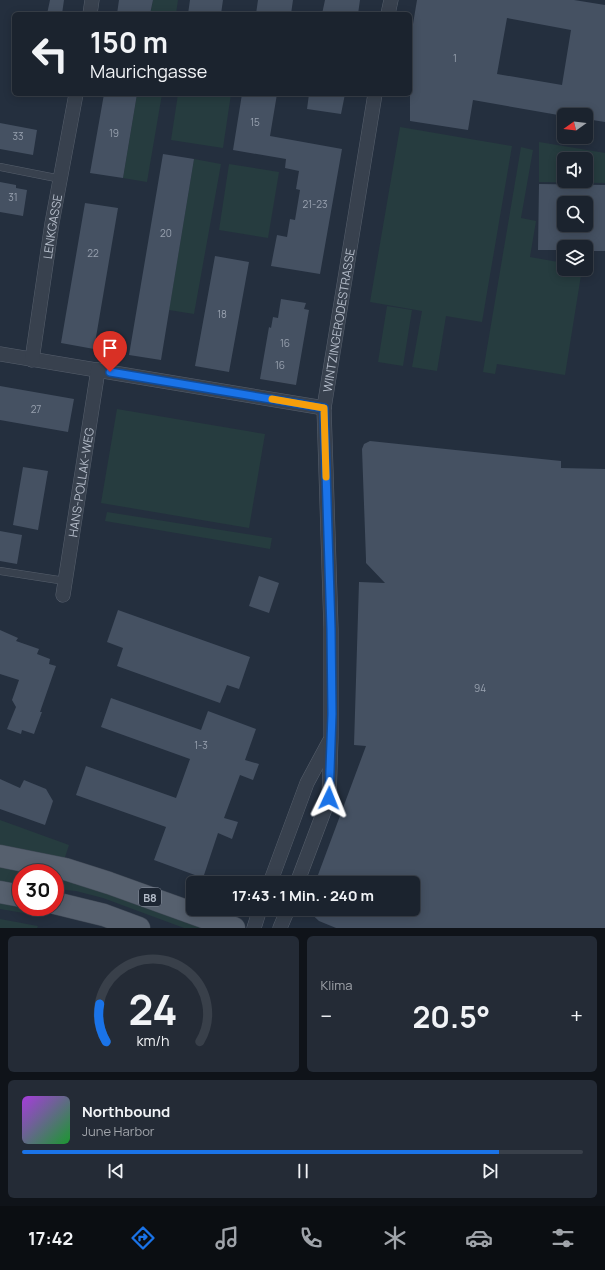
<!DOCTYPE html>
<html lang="de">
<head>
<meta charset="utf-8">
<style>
	body { margin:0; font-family:Manrope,sans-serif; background:#242b36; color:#f1f3f6; height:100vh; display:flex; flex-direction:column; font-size:15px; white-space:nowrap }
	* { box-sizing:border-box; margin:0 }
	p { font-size:13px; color:#a0a4aa }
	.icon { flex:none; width:22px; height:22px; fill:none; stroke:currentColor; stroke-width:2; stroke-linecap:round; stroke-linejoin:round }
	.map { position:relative; height:928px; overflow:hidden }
	.details { display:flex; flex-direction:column; gap:8px; padding:8px; background:#0f1319; flex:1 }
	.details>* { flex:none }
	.top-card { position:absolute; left:12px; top:12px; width:400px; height:84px; border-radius:6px; box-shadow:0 2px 10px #0003,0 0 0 1px #39404a; background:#1b232e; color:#f1f3f6; overflow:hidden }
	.needle { width:26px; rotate:256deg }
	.controls { position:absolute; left:557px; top:108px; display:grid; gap:8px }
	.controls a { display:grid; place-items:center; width:36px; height:36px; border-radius:6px; background:#1b232e; box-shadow:0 2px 10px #0003,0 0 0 1px #39404a; font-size:20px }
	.speed { position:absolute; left:12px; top:864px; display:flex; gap:8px; font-size:20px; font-weight:700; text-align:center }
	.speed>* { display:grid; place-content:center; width:52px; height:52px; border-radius:50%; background:#1b232e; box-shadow:0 2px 10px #0003,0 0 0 1px #39404a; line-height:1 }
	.speed .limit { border:6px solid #d22; background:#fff; color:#111 }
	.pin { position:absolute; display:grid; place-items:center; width:34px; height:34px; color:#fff; margin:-41px -17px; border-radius:50% 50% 50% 0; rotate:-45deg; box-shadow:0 0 4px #0007 }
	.pin .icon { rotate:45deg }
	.me { position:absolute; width:44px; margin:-22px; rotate:2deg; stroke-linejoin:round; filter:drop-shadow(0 0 3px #0008) }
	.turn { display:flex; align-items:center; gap:14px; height:84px; padding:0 12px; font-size:18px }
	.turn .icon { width:52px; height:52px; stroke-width:2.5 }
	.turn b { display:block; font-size:28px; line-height:34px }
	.big { font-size:30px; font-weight:700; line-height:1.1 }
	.details .widget { flex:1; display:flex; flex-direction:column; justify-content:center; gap:6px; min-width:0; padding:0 14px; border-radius:6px; background:#242b36 }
	.details .dial { align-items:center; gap:0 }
	.dial svg { height:104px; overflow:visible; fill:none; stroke:#39404a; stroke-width:7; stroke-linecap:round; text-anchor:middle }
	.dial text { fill:#f1f3f6; stroke:none }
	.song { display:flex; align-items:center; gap:12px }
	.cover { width:48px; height:48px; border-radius:6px; background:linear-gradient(135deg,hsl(280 70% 55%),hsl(130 70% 35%)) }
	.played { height:4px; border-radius:2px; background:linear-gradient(90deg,#1a73e8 85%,#39404a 85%) }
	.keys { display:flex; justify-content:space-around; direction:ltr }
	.heat { display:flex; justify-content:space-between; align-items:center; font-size:22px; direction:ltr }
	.details .tiles { flex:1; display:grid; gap:8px; grid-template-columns:1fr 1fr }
	.widget:last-child { grid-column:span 2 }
	.trip { position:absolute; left:186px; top:876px; width:234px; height:40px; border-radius:6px; background:#1b232e; box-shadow:0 2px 10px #0003,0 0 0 1px #39404a; font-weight:700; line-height:40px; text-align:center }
	.menu { display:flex; height:64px; justify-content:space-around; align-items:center; background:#0b0e12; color:#a0a4aa }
	.menu .icon { width:28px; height:28px }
	.menu .active { color:#1a73e8 }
	.menu b { font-size:18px; color:#f1f3f6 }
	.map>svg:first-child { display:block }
	.green { fill:#263c3f; fill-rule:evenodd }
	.building { fill:#455162; fill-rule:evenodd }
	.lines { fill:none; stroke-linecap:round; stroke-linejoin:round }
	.service-casing { stroke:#565f6c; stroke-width:8 }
	.minor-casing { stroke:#565f6c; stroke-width:15 }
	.primary-casing { stroke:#414a57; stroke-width:23 }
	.service { stroke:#38414e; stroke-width:7 }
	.minor { stroke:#38414e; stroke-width:14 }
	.primary { stroke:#56606e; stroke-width:22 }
	.route-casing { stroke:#114b97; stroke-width:10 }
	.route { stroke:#1a73e8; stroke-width:7 }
	.slow { stroke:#f59e0b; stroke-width:7 }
	.labels { text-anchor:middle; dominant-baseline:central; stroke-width:4; stroke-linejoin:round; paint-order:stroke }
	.number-label { font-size:10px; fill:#98a1af }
	.shield { fill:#1d2633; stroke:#878f9c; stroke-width:1 }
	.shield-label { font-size:11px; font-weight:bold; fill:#b4bcc9 }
	.street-label { font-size:12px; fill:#b4bcc9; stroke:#1d2633 }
</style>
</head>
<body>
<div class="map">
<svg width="605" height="928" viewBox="0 0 605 928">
	<rect width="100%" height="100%" fill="#242f3e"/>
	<path class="green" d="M 153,0 L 178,0 L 176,14 L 150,14 Z
		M 137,94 L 162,94 L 147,182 L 123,178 Z
		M 178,94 L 231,94 L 223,148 L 171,140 Z
		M 400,127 L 512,146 L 482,322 L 446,316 L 437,371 L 412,367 L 422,311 L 370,302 Z
		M 539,142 L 605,153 L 605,183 L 539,182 ZM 564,159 L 586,159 L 586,181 L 564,181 Z
		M 521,147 L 533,150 L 521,218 L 536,221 L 530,257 L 564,263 L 564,269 L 582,269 L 565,375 L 497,364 L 495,374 L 483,372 Z
		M 194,159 L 221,164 L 194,314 L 169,310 Z
		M 229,164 L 279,172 L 268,238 L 219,230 Z
		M 387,306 L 412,310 L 403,366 L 378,362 Z
		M 117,409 L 265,434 L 249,528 L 101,503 Z
		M 107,512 L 272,538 L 270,549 L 105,521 Z
		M 0,820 L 69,845 L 64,860 L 0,848 Z
		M 0,865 L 45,873 L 21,873 L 21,886 L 0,884 Z
		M 55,875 L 211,928 L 184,928 L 103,898 L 76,891 L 55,889 Z
		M 0,902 L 42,913 L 41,916 L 0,909 Z
		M 0,919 L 38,926 L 37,928 L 0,928 Z"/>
	<path class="building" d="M 50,0 L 64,0 L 62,14 L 47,14 Z
		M 119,0 L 153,0 L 150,14 L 117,14 Z
		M 190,0 L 223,0 L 221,14 L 188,14 Z
		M 258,0 L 293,0 L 291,14 L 256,14 Z
		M 325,0 L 360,0 L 358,14 L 322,14 Z
		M 417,0 L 574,0 L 605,5 L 605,122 L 586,119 L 586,115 L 564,116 L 473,100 L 468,130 L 410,121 L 410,42 ZM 507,18 L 571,30 L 562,85 L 497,74 Z
		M 104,94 L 137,94 L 123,178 L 90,173 Z
		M 242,94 L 277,94 L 270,136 L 342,149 L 320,274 L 271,266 L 277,235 L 287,237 L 290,219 L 295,220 L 300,190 L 296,189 L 299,171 L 285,168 L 286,159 L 233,150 Z
		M 309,94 L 345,94 L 341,114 L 307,109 Z
		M 0,123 L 37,130 L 33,155 L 0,149 Z
		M 163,154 L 194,159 L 161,360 L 129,355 Z
		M 0,182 L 16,185 L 16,188 L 27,190 L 23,216 L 0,212 Z
		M 539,184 L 605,185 L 605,251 L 586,251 L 586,247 L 564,247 L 564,250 L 538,250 ZM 564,203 L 586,203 L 586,225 L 564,225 Z
		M 85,203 L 118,208 L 94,349 L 61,343 Z
		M 215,256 L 249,262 L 229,372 L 195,366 Z
		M 281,299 L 306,303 L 304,309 L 309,310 L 296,385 L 260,379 L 269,327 L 271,328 L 273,317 L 278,318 Z
		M 0,386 L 74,399 L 68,432 L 0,420 Z
		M 370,441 L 561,461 L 561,468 L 605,469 L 605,928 L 336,928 L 319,921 L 306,909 L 413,909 L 413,883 L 315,883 L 366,746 L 354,745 L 359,582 L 385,583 L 366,563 L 366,559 L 362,449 L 364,444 Z
		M 23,467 L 48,471 L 38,530 L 13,525 Z
		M 0,531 L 22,535 L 17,564 L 0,561 Z
		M 259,576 L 279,583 L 269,613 L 249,606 Z
		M 118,610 L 250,657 L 239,689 L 227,685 L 220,703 L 117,666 L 123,648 L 107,642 Z
		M 0,630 L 18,638 L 16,641 L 39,649 L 37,654 L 50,659 L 49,664 L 56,666 L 40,712 L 42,712 L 34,734 L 22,730 L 21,734 L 7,729 L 16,707 L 12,700 L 19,680 L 0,674 Z
		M 111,698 L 201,730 L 208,711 L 256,729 L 245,760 L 259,764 L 253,780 L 240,775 L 224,818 L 238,822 L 232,839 L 218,833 L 203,878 L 154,860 L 166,827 L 76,795 L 86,766 L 176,798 L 190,759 L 101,727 Z
		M 0,779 L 20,788 L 24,780 L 46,789 L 53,801 L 45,825 L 0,809 Z"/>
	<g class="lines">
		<g class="service-casing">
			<path id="service" d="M 0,167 L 61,179
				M 0,571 L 65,581"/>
		</g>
		<g class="minor-casing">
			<g id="minor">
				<path d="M 90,14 L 92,0"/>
				<path d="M 388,14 L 391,0"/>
				<path d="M 0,354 L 324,408"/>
				<path id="s1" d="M 32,360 L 52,223 L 76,94"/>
				<path id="s2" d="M 63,595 L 98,370"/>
				<path d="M 270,883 L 307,783 L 329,742"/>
				<path id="s3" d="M 297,883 L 329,798 L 331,738 L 331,629 L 324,408 L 375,94"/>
				<path d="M 254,928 L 260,909"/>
				<path d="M 280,928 L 288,909"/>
			</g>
		</g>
		<g class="primary-casing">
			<path id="primary" d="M 0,856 L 65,869 L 109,883 L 234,928
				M 0,892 L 21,896
				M 55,903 L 104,915 L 139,928"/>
		</g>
		<use href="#service" class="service"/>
		<use href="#minor" class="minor"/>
		<use href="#primary" class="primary"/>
	</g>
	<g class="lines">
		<g class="route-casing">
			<path id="route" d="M 110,372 L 324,408 L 331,629 L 332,714 L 329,798"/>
		</g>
		<use href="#route" class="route"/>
		<path class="slow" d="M 272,399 L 324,408 L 326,477"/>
	</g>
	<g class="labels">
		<g class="number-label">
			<text x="455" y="58">1</text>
			<text x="255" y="122">15</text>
			<text x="114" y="133">19</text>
			<text x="18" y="136">33</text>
			<text x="13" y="197">31</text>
			<text x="315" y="204">21-23</text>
			<text x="166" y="233">20</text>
			<text x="93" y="253">22</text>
			<text x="222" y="314">18</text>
			<text x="285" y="343">16</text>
			<text x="280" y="365">16</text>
			<text x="36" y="409">27</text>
			<text x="480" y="688">94</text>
			<text x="201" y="745">1-3</text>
		</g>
		<rect class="shield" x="139" y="888" width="22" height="18" rx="3"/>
		<g class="shield-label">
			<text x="150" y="897">B8</text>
		</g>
		<g class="street-label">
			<text stroke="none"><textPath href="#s1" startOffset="135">LENKGASSE</textPath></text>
			<text stroke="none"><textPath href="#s3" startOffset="570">WINTZINGERODESTRASSE</textPath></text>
			<text stroke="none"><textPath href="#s2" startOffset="114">HANS-POLLAK-WEG</textPath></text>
		</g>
	</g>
</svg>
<div class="controls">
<a><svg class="needle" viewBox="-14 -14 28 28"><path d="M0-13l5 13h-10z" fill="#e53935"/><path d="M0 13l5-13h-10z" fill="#a0a4aa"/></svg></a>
<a><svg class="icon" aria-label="sound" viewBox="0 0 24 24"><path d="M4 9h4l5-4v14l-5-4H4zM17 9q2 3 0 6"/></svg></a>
<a><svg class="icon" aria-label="search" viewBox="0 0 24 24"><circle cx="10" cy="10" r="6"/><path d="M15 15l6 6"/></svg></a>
<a><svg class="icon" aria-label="layers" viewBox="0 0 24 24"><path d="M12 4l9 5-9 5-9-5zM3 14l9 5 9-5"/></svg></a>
</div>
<div class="speed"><div class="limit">30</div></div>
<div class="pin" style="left:110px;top:372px;background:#d93025"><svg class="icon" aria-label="arrive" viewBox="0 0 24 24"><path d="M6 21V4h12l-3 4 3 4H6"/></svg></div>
<svg class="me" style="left:329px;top:798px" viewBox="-20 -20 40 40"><path d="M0-17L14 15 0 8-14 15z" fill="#1a73e8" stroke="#fff" stroke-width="4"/></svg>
<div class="trip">17:43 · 1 Min. · 240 m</div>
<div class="top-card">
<div class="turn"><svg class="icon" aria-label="left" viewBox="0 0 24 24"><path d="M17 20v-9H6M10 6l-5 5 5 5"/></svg><div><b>150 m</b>Maurichgasse</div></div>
</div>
</div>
<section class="details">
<div class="tiles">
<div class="widget dial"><svg viewBox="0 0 100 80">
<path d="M14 69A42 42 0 1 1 86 69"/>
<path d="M14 69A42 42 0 0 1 9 40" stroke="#1a73e8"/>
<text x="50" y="56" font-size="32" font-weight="700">24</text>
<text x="50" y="72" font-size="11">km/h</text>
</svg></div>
<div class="widget"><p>Klima</p>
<div class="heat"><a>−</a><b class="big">20.5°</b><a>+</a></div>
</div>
<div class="widget">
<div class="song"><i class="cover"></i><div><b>Northbound</b><p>June Harbor</p></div></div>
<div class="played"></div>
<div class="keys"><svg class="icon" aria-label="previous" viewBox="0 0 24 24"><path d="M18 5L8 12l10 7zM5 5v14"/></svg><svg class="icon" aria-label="pause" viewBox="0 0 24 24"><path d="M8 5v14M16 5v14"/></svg><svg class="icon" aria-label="next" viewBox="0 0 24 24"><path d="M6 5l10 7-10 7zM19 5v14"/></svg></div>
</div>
</div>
</section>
<nav class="menu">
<b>17:42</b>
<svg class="icon active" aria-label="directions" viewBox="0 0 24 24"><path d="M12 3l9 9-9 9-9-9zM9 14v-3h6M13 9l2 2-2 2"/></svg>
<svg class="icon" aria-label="music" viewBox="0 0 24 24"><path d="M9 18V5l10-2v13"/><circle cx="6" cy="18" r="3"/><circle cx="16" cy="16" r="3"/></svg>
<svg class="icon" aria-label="phone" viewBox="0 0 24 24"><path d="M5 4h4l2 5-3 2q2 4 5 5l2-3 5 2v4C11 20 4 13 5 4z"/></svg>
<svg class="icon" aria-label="climate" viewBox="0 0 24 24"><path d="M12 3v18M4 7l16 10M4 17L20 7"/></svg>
<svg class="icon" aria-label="car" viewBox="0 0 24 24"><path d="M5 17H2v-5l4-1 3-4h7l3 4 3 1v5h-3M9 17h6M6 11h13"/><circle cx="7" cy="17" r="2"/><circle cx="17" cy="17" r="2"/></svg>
<svg class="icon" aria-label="filters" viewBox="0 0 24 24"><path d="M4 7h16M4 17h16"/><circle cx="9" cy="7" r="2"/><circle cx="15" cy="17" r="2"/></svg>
</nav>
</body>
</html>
